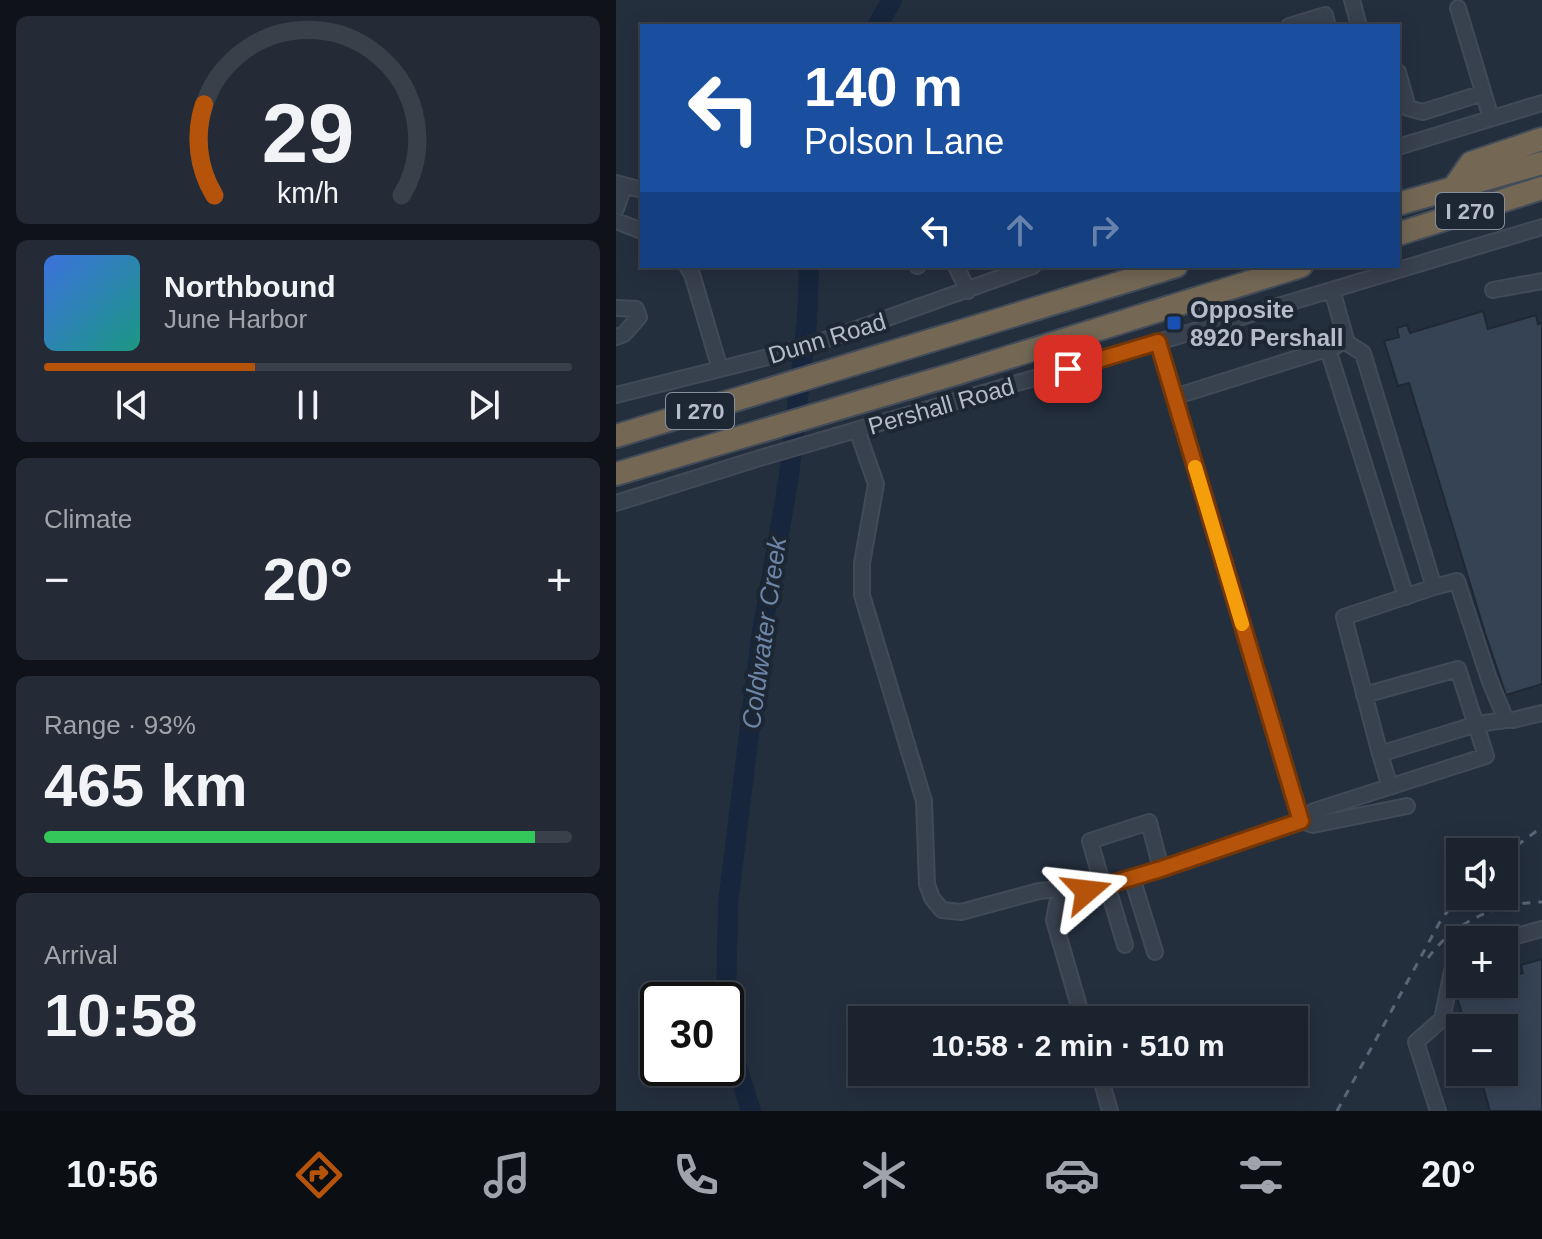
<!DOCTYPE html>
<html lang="en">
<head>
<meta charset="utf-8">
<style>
	body { margin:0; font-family:Helvetica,sans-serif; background:#242b36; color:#f1f3f6; height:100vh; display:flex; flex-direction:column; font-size:30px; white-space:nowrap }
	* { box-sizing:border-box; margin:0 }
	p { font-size:26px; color:#a0a4aa }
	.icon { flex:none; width:44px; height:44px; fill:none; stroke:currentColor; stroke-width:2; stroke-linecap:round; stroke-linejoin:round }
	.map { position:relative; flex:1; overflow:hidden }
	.panel { display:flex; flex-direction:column; gap:16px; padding:16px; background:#0f1319; width:616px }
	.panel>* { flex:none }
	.guide { position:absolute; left:24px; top:24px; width:760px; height:244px; border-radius:0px; box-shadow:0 4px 20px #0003,0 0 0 2px #39404a; background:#1a4fa0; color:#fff; overflow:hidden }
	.tools { position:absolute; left:830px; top:838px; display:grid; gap:16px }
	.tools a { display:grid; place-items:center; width:72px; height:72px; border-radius:0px; background:#1b232e; box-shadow:0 4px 20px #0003,0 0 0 2px #39404a; font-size:40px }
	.speed { position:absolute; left:24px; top:982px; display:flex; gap:16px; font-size:40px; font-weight:700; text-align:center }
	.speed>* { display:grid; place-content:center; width:104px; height:104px; border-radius:50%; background:#1b232e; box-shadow:0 4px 20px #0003,0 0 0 2px #39404a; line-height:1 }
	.speed .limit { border:4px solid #111; border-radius:12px; background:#fff; color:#111 }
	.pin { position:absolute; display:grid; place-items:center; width:68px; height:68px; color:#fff; margin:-34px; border-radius:16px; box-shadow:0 4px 12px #0006 }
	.me { position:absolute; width:88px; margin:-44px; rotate:73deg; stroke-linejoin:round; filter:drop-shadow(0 0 6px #0008) }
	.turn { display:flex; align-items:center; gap:28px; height:168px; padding:0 32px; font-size:36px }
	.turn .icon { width:104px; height:104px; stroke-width:2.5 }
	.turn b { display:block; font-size:56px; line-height:68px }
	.lanes { display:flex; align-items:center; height:76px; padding:0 32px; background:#0003; justify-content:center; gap:40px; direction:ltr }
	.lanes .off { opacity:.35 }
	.big { font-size:60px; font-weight:600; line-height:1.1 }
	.panel .card { flex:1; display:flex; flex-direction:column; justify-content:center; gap:12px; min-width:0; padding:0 28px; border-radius:12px; background:#242b36 }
	.panel .dial { align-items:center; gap:0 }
	.dial svg { height:208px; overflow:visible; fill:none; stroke:#39404a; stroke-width:7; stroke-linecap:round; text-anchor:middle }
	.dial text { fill:#f1f3f6; stroke:none }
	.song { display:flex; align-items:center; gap:24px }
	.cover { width:96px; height:96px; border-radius:12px; background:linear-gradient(135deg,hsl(220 70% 55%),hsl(170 70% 35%)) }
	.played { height:8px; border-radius:4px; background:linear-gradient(90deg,#b45309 40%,#39404a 40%) }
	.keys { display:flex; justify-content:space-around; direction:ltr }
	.heat { display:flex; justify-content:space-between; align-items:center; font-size:44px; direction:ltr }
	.charge { height:12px; border-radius:6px; background:linear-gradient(90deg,#34c759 93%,#39404a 0) }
	.trip { position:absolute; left:232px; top:1006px; width:460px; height:80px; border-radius:0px; background:#1b232e; box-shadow:0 4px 20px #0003,0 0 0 2px #39404a; font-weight:600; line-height:80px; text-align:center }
	.tabs { display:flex; height:128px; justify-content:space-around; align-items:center; background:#0b0e12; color:#a0a4aa }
	.tabs .icon { width:56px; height:56px }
	.tabs .on { color:#b45309 }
	.tabs b { font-size:36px; color:#f1f3f6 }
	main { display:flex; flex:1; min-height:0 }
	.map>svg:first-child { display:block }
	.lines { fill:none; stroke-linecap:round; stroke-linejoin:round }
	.river { stroke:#17263c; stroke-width:20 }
	.building { fill:#364354; stroke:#1f2835; stroke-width:2 }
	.minor-casing { stroke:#414a57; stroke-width:18 }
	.highway-casing { stroke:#434c59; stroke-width:26 }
	.minor { stroke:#38414e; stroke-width:14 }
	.highway { stroke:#746855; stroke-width:22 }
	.rail { stroke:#5a6575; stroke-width:3; stroke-dasharray:8 8; stroke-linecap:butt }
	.route-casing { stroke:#753606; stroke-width:20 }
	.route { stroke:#b45309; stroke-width:14 }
	.slow { stroke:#f59e0b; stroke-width:14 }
	.transit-dot { fill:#1a4fb4; stroke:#1d2633; stroke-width:3 }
	.labels { text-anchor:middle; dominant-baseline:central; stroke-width:8; stroke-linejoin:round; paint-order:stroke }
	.shield { fill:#1d2633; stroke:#878f9c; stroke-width:2 }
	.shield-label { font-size:22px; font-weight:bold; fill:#b4bcc9 }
	.poi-label { font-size:24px; font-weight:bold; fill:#b4bcc9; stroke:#1d2633; text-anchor:start }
	.street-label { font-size:24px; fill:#b4bcc9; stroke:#1d2633 }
	.water-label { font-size:26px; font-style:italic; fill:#6d86a8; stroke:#1d2633 }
</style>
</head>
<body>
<main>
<section class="panel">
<div class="card dial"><svg viewBox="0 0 100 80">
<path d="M14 69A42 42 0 1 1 86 69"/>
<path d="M14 69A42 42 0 0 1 10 34" stroke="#b45309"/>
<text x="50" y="56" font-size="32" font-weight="700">29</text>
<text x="50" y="72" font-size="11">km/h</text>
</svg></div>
<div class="card">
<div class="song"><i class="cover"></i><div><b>Northbound</b><p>June Harbor</p></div></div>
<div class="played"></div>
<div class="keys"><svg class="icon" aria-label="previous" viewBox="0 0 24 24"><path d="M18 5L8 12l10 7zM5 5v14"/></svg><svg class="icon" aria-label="pause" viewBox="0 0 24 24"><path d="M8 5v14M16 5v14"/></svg><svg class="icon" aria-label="next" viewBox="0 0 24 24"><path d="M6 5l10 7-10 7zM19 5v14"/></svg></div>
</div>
<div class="card"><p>Climate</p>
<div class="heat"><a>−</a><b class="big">20°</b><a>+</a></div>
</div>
<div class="card"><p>Range · 93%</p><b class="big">465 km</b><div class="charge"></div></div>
<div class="card"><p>Arrival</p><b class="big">10:58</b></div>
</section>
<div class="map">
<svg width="926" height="1111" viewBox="0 0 926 1111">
	<rect width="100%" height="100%" fill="#242f3e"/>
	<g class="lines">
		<path class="river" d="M 261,26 L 276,0
			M 110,1000 L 112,903 L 145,638 L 173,476 L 191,320 L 193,266
			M 110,1032 L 135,1111"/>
	</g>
	<path class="building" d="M 867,311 L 872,329 L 920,315 L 922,324 L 926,323 L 926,684 L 890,695 L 869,633 L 793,383 L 782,386 L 768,341 L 783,337 L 781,328 L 791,325 L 794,333 Z
		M 926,959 L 926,1111 L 874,1111 L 863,1072 L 888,1072 L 888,1028 L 850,1028 L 841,997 L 842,992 L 869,984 L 888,984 L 888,979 L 907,973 L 905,965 Z"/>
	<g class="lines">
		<g class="minor-casing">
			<path id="minor" d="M 736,0 L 743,26
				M 842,8 L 875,118
				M 673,26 L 709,15 L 712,26
				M 782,72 L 792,108 L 807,112 L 867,93
				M 782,147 L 926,103
				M 0,183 L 26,190
				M 0,209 L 8,186
				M 0,221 L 26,231
				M 71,266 L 76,274 L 104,369
				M 301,266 L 302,266
				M 340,266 L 352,291
				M 716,290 L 731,343 L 747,353 L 818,587 L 841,581 L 873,679 L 890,720 L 897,720 L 926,713
				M 877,290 L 926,281
				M 0,308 L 20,309 L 23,317 L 8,334 L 0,337
				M 712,349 L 790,597
				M 0,395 L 148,358 L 218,337 L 417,266
				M 558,397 L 720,346
				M 241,430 L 260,484 L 246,563 L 246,595 L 308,801 L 311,884 L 316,898 L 326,910 L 345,912 L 423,891 L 447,889 L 455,896
				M 0,503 L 144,458 L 542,342 L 926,227
				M 818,587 L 728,617 L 764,754 L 861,724 L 890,720
				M 764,754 L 774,787
				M 685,821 L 698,811 L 870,756 L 842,669 L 748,695
				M 685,821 L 697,825 L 791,806
				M 516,878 L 539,952
				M 491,885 L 509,945
				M 487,886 L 474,841 L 533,822 L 545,869
				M 886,940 L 926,929
				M 467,1020 L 438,920 L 441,904 L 455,896 L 545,869 L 685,821 L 542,342
				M 483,1072 L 494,1111
				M 822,1111 L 800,1042 L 826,1019 L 840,952 L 844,951"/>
		</g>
		<g class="highway-casing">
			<path id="highway" d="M 837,189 L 855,163 L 926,139
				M 782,204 L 926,163
				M 782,234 L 926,188
				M 0,436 L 560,266
				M 0,474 L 342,373 L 685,266"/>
		</g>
		<use href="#minor" class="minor"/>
		<use href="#highway" class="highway"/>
		<path class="rail" d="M 888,855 L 926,827
			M 812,958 C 839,921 881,903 926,902
			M 721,1111 L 826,918 L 844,896"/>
	</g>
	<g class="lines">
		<g class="route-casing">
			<path id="route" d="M 452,369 L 542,342 L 685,821 L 545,869 L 471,891"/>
		</g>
		<use href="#route" class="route"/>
		<path class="slow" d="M 579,467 L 626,624"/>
	</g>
	<rect class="transit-dot" x="550" y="315" width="16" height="16" rx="4"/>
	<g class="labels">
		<g class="shield">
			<rect x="820" y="193" width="68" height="36" rx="6"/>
			<rect x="50" y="393" width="68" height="36" rx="6"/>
		</g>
		<g class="shield-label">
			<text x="854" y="211">I 270</text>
			<text x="84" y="411">I 270</text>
		</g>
		<g class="poi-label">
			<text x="574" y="309">Opposite<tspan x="574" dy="28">8920 Pershall</tspan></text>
		</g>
		<g class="street-label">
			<text transform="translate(211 338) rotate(-17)">Dunn Road</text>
			<text transform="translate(325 406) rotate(-16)">Pershall Road</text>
		</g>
		<g class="water-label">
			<text transform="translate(148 633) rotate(-82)">Coldwater Creek</text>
		</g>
	</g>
</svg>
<div class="tools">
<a><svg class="icon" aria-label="sound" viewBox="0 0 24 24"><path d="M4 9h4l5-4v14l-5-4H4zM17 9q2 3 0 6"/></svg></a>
<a>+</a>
<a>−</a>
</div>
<div class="speed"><div class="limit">30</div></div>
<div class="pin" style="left:452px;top:369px;background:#d93025"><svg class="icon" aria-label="arrive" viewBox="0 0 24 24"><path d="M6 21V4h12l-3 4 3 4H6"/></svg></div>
<svg class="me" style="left:471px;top:891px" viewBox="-20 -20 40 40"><path d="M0-17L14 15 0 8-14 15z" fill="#b45309" stroke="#fff" stroke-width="4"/></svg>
<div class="trip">10:58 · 2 min · 510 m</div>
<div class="guide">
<div class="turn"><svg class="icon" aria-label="left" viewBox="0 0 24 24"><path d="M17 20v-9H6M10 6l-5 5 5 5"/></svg><div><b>140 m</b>Polson Lane</div></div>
<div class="lanes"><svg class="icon" aria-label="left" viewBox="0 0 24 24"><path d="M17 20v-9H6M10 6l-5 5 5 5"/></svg><svg class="icon off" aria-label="ahead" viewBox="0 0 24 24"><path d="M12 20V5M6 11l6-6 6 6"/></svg><svg class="icon off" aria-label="right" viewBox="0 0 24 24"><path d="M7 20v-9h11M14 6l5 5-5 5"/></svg></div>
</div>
</div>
</main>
<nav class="tabs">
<b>10:56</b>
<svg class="icon on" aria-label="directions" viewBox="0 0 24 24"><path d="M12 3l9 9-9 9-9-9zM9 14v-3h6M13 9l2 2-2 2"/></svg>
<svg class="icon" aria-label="music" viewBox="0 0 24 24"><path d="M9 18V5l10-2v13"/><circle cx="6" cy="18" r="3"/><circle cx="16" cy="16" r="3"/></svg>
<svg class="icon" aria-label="phone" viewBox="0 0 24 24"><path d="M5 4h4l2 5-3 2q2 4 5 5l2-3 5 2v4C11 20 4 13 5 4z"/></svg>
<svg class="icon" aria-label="climate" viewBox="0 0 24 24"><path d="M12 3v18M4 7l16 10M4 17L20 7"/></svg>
<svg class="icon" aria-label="car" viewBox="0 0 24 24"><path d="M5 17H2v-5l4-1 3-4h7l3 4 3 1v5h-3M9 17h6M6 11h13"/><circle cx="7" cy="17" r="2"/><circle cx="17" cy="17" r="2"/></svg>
<svg class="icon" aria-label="filters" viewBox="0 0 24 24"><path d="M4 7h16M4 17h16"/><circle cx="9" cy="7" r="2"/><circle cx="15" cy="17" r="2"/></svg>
<b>20°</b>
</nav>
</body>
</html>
